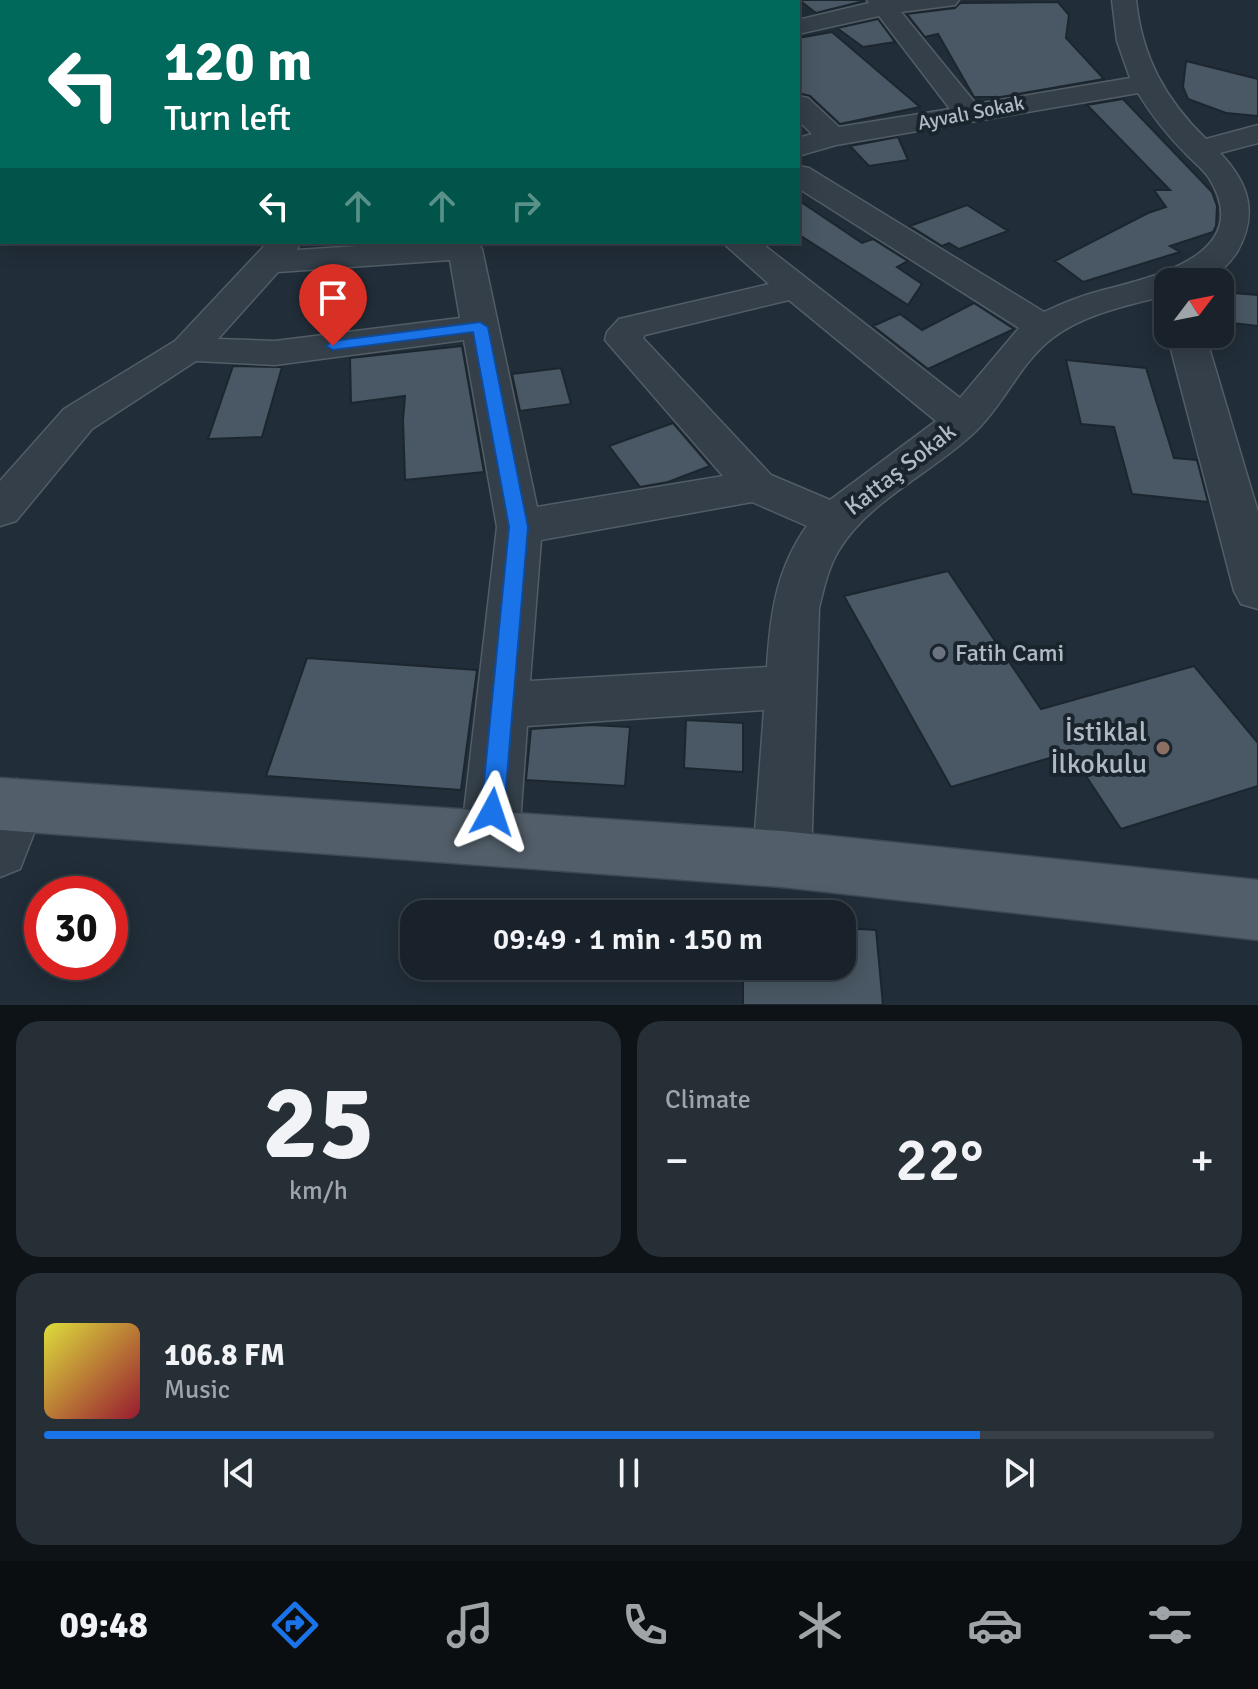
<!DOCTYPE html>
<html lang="en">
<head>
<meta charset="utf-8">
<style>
	body { margin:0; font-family:Signika,sans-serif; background:#262f36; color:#f1f3f6; height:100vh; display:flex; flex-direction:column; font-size:30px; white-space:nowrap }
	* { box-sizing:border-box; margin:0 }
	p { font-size:26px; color:#9fa4a8 }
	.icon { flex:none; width:44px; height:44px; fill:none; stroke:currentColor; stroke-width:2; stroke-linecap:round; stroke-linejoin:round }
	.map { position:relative; height:1005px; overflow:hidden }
	.panel { display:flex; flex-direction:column; gap:16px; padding:16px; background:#0e1317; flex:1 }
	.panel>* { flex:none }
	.hud { position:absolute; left:0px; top:0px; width:800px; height:244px; box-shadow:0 4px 20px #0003,0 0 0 2px #373f47; background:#00695c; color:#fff; overflow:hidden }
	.needle { width:52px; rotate:58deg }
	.controls { position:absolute; left:1154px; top:268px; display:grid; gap:16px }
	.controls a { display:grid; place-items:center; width:80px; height:80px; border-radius:16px; background:#19222a; box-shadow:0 4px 20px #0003,0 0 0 2px #373f47; font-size:40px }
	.speed { position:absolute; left:24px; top:876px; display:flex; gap:16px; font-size:40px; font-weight:700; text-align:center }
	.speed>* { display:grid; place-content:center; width:104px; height:104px; border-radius:50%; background:#19222a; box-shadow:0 4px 20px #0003,0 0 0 2px #373f47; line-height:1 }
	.speed .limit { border:12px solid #d22; background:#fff; color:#111 }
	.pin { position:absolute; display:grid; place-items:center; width:68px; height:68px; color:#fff; margin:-82px -34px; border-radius:50% 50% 50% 0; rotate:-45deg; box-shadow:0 0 8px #0007 }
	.pin .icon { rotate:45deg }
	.me { position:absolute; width:88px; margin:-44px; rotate:5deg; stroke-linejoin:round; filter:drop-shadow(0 0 6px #0008) }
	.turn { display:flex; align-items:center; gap:28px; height:168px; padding:0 32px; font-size:36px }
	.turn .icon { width:104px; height:104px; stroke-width:2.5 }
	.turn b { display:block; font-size:56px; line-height:68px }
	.lanes { display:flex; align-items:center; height:76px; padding:0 32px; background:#0003; justify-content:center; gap:40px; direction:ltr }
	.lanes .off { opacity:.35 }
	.big { font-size:60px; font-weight:600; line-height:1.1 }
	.panel .card { flex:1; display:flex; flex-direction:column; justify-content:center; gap:12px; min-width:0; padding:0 28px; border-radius:24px; background:#262f36 }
	.panel .dial { align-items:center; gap:0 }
	.dial b { font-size:104px; line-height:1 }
	.song { display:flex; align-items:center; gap:24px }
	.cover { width:96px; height:96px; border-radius:12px; background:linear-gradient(135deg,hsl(60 70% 55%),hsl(350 70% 35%)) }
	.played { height:8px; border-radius:4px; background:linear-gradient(90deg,#1a73e8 80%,#373f47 80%) }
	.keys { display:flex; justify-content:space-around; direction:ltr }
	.heat { display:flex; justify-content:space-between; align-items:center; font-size:44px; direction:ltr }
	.panel .tiles { flex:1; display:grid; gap:16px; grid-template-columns:1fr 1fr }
	.card:last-child { grid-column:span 2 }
	.trip { position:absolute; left:400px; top:900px; width:456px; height:80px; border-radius:24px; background:#19222a; box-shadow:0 4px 20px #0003,0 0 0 2px #373f47; font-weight:600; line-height:80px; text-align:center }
	.tabs { display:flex; height:128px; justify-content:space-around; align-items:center; background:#0a0e11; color:#9fa4a8 }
	.tabs .icon { width:56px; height:56px }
	.tabs .current { color:#1a73e8 }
	.tabs b { font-size:36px; color:#f1f3f6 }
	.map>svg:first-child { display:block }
	.building { fill:#495864; stroke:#1c262f; stroke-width:2 }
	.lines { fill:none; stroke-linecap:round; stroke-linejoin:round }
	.minor-casing { stroke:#525d66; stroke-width:3 }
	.major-casing { stroke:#3e4852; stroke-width:3 }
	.minor { fill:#343f49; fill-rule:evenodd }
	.major { fill:#525e69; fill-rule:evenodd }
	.route { fill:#1a73e8; stroke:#114b97; stroke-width:2 }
	.worship-dot { fill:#6b7280; stroke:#1a242d; stroke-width:3 }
	.education-dot { fill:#8d6e63; stroke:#1a242d; stroke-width:3 }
	.labels { text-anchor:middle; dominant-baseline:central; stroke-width:8; stroke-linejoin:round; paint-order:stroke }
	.far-street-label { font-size:20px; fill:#afbac5; stroke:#1a242d }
	.street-label { font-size:24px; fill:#afbac5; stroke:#1a242d }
	.poi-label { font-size:24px; fill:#afbac5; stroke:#1a242d; text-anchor:start }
	.near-poi-label { font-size:28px; fill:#afbac5; stroke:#1a242d; text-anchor:end }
</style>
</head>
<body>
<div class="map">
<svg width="1258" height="1005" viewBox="0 0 1258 1005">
	<rect width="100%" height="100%" fill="#212d38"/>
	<path class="building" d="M 799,0 L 864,0 L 864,1 L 816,13 Z
		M 1058,2 L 1069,15 L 1066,38 L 1104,79 L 1001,97 L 974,97 L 938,34 L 925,37 L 907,14 L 955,8 L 960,3 Z
		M 878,19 L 895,42 L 863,47 L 837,28 Z
		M 832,32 L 920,107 L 840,124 L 810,96 L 798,93 L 798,38 Z
		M 1186,61 L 1258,79 L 1258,116 L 1226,113 L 1188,99 L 1183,87 Z
		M 1123,99 L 1212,192 L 1217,206 L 1216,226 L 1213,232 L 1170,246 L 1180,252 L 1083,282 L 1055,261 L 1148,213 L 1166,207 L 1154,190 L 1170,190 L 1087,105 Z
		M 898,137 L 908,160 L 869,166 L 850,146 Z
		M 798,200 L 862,243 L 873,239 L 908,261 L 897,267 L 922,284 L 908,305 L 798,234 Z
		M 967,205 L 1008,231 L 959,249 L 949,243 L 942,246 L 910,226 Z
		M 1220,292 L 1258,295 L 1258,326 L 1224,322 L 1220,312 Z
		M 974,303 L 1014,329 L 928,369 L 873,326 L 900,314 L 922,330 Z
		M 462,346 L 484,472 L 405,480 L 403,420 L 405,396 L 351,403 L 350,358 Z
		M 1066,360 L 1146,368 L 1174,458 L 1197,460 L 1208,502 L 1132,494 L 1114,427 L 1081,424 Z
		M 233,366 L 282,367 L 262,437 L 208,439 Z
		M 561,368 L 571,404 L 520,411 L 512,374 Z
		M 673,423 L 710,466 L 668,482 L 640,487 L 609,446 Z
		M 948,571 L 1041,709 L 1194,666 L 1258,743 L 1258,786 L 1121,829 L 1070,752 L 951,787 L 844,596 Z
		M 307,658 L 477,670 L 461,790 L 266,776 Z
		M 686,720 L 743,723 L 743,772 L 684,768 Z
		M 591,725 L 630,727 L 625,786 L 526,780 L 531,729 Z
		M 842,928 L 876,930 L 883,1005 L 743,1005 L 743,966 L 842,966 Z"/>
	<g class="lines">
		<g class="minor-casing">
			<path id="minor" d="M 310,0 L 335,0 L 336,2 L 311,2 Z
				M 451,0 L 485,0 L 450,2 Z
				M 684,0 L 709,0 L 710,2 L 685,2 Z
				M 867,0 L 959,0 L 955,5 L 901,12 L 976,104 L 1130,78 L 1117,41 L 1112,0 L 1136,0 C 1142,57 1165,99 1206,139 L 1258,125 L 1258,143 L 1220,153 C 1250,184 1258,215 1237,252 C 1230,263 1218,275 1205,281 C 1195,285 1179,282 1168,282 L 1168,295 C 1130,305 1086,313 1054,337 C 1021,361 1005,403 976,431 C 934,472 870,499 839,550 C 828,568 824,588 819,608 L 811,859 L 803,879 L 782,887 L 761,879 L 753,859 L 764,710 L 527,726 L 519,838 L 510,857 L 490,865 L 470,857 L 461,838 L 497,527 L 464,340 L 275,365 L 196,361 L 92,429 L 16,521 L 0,526 L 0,481 L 64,409 L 175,341 L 268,242 L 300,242 L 297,250 L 420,242 L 477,242 L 482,249 L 537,507 L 723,476 L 605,340 L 607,332 L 619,319 L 769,284 L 722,242 L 760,242 L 960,398 L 1019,328 L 798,188 L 798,166 L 809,168 L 1044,312 C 1061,304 1078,297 1096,292 C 1147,278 1258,257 1209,178 C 1203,169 1195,163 1188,156 C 1169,137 1152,116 1138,93 L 836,145 L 798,156 L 798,138 L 812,134 L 798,120 L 798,96 L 808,98 L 839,127 L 950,109 L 879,16 L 798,34 L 798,20 L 869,3 ZM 450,260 L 460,318 L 275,341 L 218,339 L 278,272 ZM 789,300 L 936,421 L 830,500 L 771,475 L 643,338 L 645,335 ZM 752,502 L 807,526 C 776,569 770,616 767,667 L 530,681 L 541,540 Z
				M 0,85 L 2,85 L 2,101 L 0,101 Z
				M 0,160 L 2,160 L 0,179 Z
				M 0,206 L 2,206 L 2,226 L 0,226 Z
				M 1167,334 L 1205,334 L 1258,512 L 1258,609 L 1241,604 L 1234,591 Z
				M 17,779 L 37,787 L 45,805 L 20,869 L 0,877 L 0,786 Z"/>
		</g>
		<g class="major-casing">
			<path id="major" d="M 0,778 L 782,831 L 1258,880 L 1258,940 L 782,887 L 0,830 Z"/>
		</g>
		<use href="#minor" class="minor"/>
		<use href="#major" class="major"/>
	</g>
	<path class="route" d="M 480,322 L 488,327 L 528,527 L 504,812 L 500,819 L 492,822 L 484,819 L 481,812 L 509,527 L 473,332 L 333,350 L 326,346 L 333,341 Z"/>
	<circle class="worship-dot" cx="939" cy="653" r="8"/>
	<circle class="education-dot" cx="1163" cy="748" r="8"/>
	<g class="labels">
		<g class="far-street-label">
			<text transform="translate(971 113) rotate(-11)">Ayvalı Sokak</text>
		</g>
		<g class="street-label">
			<text transform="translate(900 469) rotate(-38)">Kattaş Sokak</text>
		</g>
		<g class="poi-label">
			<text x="955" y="653">Fatih Cami</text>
		</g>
		<g class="near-poi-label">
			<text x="1147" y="732">İstiklal<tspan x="1147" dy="32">İlkokulu</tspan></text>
		</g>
	</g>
</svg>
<div class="controls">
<a><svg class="needle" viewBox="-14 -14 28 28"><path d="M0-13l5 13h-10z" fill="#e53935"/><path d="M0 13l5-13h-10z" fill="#9fa4a8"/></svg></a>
</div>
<div class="speed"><div class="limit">30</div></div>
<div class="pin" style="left:333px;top:346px;background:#d93025"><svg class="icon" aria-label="arrive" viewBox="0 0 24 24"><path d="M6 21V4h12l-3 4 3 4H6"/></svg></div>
<svg class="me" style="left:492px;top:812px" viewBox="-20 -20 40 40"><path d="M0-17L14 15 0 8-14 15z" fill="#1a73e8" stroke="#fff" stroke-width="4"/></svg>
<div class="trip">09:49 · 1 min · 150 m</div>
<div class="hud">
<div class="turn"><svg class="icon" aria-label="left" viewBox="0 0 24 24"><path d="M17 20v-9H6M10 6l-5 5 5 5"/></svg><div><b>120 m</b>Turn left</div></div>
<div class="lanes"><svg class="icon" aria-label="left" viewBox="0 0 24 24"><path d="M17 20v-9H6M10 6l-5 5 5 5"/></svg><svg class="icon off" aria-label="ahead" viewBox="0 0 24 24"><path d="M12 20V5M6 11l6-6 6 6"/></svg><svg class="icon off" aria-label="ahead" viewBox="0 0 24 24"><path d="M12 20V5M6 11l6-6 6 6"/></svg><svg class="icon off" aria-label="right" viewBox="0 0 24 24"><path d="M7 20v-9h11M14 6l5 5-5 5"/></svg></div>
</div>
</div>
<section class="panel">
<div class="tiles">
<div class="card dial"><b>25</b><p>km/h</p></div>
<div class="card"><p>Climate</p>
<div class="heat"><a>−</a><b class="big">22°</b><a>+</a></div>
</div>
<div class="card">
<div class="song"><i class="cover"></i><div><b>106.8 FM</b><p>Music</p></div></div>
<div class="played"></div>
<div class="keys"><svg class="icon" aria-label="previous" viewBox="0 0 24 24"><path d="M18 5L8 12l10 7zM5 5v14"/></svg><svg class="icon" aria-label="pause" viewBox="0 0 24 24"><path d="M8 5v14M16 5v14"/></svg><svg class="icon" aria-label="next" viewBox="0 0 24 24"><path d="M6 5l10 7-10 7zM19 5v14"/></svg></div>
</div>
</div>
</section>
<nav class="tabs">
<b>09:48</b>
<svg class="icon current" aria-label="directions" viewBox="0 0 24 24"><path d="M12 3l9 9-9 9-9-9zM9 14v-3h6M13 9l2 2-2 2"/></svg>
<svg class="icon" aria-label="music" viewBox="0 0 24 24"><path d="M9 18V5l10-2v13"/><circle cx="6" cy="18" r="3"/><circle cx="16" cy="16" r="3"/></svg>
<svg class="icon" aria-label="phone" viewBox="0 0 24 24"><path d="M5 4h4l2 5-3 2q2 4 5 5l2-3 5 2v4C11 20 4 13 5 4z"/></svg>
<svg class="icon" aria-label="climate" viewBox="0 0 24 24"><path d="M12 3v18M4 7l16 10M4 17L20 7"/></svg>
<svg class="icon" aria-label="car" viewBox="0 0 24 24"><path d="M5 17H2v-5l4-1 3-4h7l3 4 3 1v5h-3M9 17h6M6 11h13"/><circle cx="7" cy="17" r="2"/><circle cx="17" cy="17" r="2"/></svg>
<svg class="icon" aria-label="filters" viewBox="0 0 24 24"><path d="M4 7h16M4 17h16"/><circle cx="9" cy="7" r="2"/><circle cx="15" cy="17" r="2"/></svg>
</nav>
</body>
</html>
